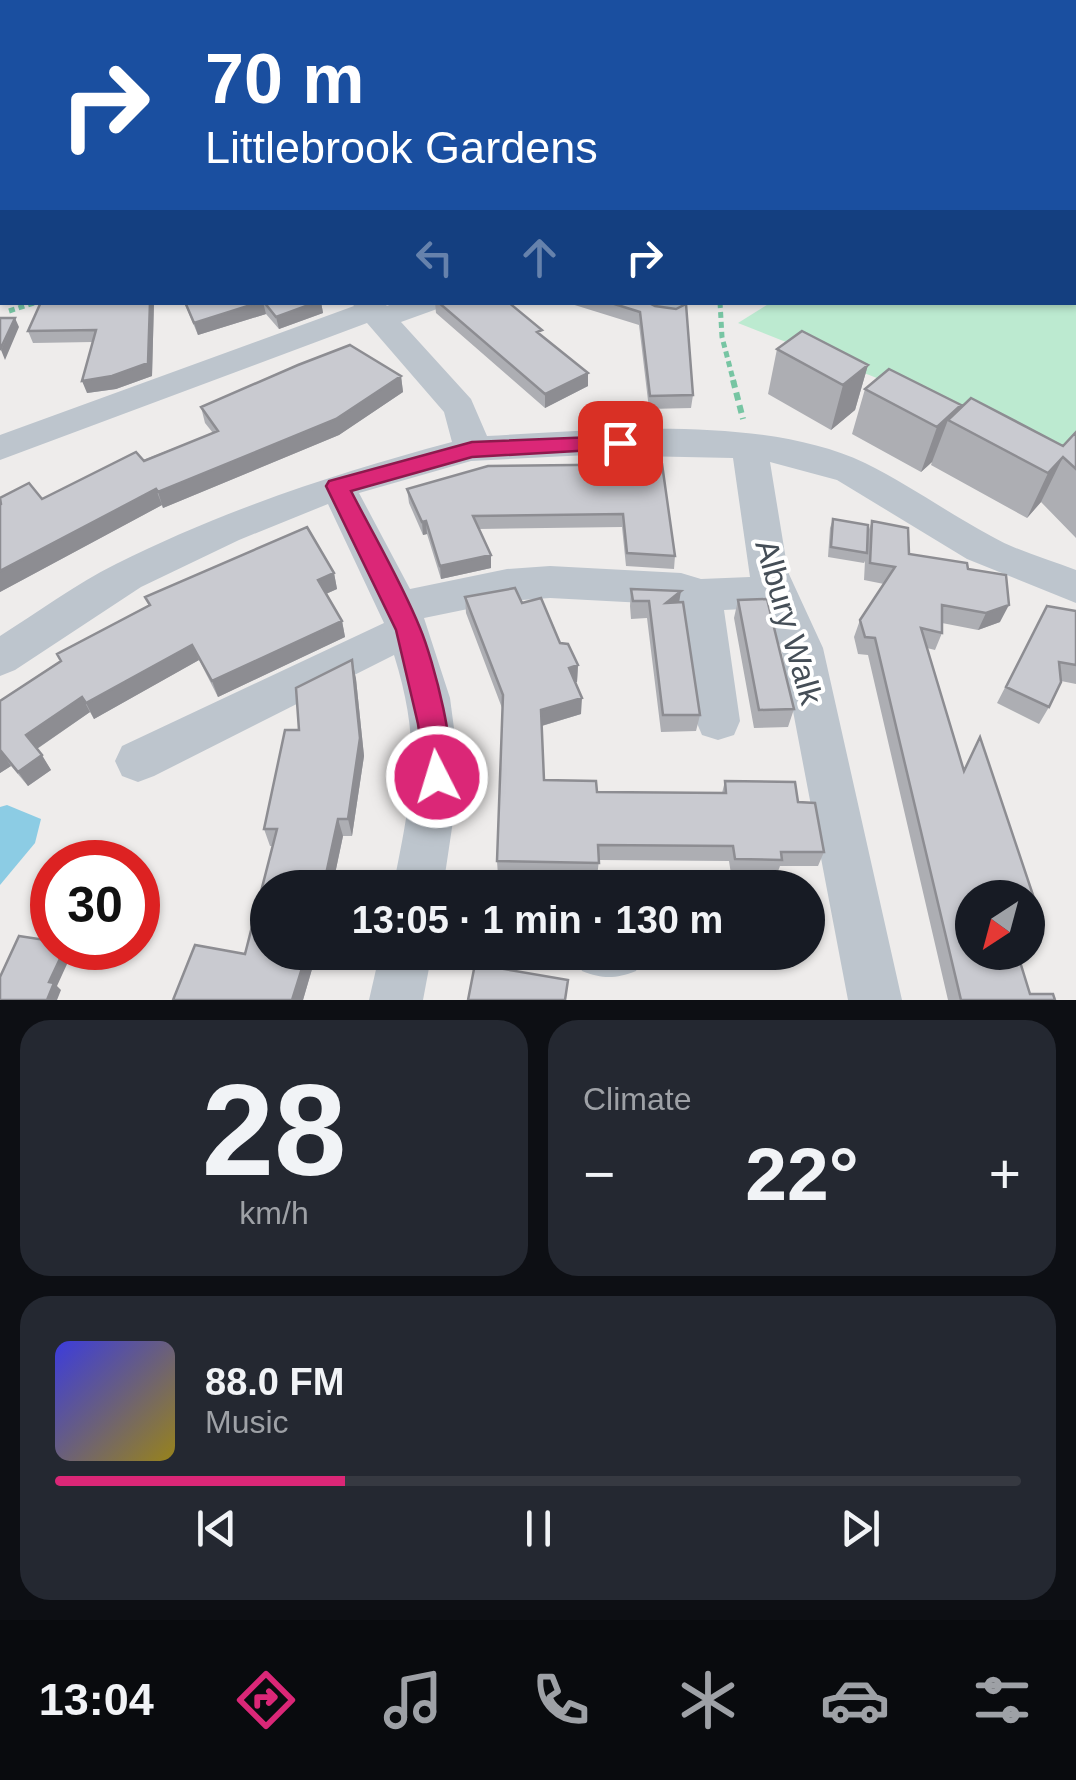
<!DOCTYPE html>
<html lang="en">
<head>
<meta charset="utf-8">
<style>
	body { margin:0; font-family:Helvetica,sans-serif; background:#242831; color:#f1f3f6; height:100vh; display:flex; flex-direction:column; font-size:38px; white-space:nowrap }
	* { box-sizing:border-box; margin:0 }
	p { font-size:32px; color:#9ea1a6 }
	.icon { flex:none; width:55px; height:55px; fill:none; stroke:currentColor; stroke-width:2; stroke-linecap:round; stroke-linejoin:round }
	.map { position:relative; height:1000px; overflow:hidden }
	.drawer { display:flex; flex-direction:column; gap:20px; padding:20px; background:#0d0f14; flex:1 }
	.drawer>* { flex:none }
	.guide { position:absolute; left:0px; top:0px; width:1078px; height:305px; box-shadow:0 2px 8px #0004; background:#1a4fa0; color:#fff; overflow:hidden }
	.needle { width:65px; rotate:216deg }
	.tools { position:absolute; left:955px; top:880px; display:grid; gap:20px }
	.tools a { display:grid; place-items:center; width:90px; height:90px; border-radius:50%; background:#171b24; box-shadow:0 2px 8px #0004; font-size:50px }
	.speed { position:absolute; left:30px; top:840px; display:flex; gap:20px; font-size:50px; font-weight:700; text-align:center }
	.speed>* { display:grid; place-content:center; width:130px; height:130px; border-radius:50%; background:#171b24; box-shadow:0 2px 8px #0004; line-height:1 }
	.speed .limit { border:15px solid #d22; background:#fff; color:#111 }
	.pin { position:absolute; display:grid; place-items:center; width:85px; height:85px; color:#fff; margin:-42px; border-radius:20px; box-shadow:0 5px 15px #0006 }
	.me { position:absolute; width:110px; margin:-55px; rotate:355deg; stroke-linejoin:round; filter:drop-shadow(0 0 8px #0008) }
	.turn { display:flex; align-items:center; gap:35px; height:210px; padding:0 40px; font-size:45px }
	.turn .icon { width:130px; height:130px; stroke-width:2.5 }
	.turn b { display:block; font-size:70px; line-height:85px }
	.lanes { display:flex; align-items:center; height:95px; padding:0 40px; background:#0003; justify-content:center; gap:50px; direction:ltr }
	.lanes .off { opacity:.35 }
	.big { font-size:75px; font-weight:700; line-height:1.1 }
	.drawer .tile { flex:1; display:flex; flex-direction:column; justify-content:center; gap:15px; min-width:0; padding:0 35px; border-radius:30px; background:#242831 }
	.drawer .dial { align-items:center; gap:0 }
	.dial b { font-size:130px; line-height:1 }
	.song { display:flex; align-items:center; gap:30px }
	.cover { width:120px; height:120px; border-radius:15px; background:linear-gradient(135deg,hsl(240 70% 55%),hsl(50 70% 35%)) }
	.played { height:10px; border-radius:5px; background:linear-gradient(90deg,#db2777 30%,#363941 30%) }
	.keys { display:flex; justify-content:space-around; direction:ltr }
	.heat { display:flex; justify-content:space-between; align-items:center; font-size:55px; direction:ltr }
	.drawer .tiles { flex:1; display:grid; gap:20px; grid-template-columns:1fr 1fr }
	.tile:last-child { grid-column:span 2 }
	.trip { position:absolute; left:250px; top:870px; width:575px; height:100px; border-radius:50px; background:#171b24; box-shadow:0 2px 8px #0004; font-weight:700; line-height:100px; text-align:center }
	.menu { display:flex; height:160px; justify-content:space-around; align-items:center; background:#090b0e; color:#9ea1a6 }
	.menu .icon { width:70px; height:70px }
	.menu .selected { color:#db2777 }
	.menu b { font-size:45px; color:#f1f3f6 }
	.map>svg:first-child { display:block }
	.green { fill:#bcead0 }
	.water { fill:#8ccce4 }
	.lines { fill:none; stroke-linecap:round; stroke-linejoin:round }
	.path-far1 { stroke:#77c5a3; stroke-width:5; stroke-dasharray:6 4; stroke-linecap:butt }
	.path { stroke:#77c5a3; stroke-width:6; stroke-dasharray:8 5; stroke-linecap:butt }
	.minor { fill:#bdc5cd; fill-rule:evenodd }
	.wall { fill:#adaeb3 }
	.shaded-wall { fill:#8d8d92 }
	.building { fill:#c9cad0; stroke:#8d8d92; stroke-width:2.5 }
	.route { fill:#db2777; stroke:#8e194d; stroke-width:2.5 }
	.labels { text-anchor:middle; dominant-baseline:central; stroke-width:8; stroke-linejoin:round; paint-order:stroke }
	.street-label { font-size:32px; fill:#454e57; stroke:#fff }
</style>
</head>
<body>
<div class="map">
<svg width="1076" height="1000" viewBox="0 0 1076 1000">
	<rect width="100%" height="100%" fill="#eeeceb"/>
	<path class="green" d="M 1076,108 L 1076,457 L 738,323 L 770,303 L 1075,302 Z"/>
	<path class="water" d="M 7,805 L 41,819 L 35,843 L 0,885 L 0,807 Z"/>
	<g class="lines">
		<path class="path-far1" d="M 720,302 L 722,337 L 734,383
			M 9,311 L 37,302"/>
		<path class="path" d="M 733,380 L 743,419"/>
		<path class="minor" d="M 352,0 L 380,0 L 381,2 L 353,2 Z
			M 1075,80 L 1076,80 L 1076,94 L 1075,94 Z
			M 0,276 L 2,276 L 2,294 L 0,294 Z
			M 351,302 L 383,302 L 387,306 L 397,302 L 441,302 L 437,309 L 401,322 L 471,399 L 487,436 C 599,430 762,414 865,463 C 908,484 948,513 991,536 C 1017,551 1048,559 1076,570 L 1076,603 L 967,559 L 837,480 L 770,462 L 788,572 L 823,648 L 902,1000 L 848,1000 L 781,648 L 762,608 L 724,610 L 740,721 L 734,735 L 718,740 L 702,735 L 696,721 L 682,605 L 550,598 L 507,601 L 424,618 L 450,698 L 460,774 L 443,888 L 393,888 C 411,796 423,748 394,655 L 154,776 L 138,782 L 122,776 L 115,761 L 122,746 L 384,623 L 328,504 L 239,540 L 141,587 L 15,670 L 0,676 L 0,636 C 38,612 76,584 116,564 C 224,510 336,473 452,442 L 444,412 L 367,323 L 0,460 L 0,435 L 354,306 ZM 588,455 L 733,458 L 750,577 L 701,579 L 681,573 L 550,566 L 507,569 L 410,589 L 359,493 L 471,461 Z
			M 635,302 L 678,302 L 685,310 L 680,317 C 665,320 644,316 635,302 Z
			M 380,952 L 432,952 L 423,1000 L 369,1000 Z
			M 575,952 L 643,952 L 636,971 C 615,979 603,979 582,971 Z"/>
	</g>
	<path class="wall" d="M 382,0 L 565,0 L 565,2 L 391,2 Z
		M 1034,0 L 1076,0 L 1076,38 L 1075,2 L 1033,2 Z
		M 154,302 L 152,376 L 116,389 L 87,393 L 93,342 L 33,343 L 28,331 Z
		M 184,302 L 321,302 L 323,313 L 279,329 L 266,314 L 198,335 Z
		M 435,302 L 508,302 L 542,336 L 588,373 L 588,386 L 545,408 L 436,313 Z
		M 565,302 L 647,302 L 693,395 L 691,408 L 649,409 L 639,325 Z
		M 777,349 L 868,365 L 855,410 L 831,430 L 768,394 Z
		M 401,376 L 403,392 L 339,435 L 163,508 L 162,505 L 0,592 L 0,498 L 42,499 L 213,433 L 205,423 L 201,407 Z
		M 865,389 L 961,405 L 1063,446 L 1076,432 L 1076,538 L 1041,502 L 1027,518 L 931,465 L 932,462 L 921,472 L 852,434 Z
		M 662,464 L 675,556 L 674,569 L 626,566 L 622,527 L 479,529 L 491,568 L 441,579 L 427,534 L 423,535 L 409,503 L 407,489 Z
		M 833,519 L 868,532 L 872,521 L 909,554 L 968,569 L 1000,622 L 978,630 L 942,623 L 942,633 L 935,650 L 927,648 L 963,770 L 1037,907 L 1028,919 L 1028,898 L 972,898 L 1030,994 L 1055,1000 L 948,1000 L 868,655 L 858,654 L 854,637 L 860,620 L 884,584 L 864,580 L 865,561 L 864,563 L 828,557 L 830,528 Z
		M 334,573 L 337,589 L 326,594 L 342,621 L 345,637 L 218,697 L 199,660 L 94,719 L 90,712 L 37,749 L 51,770 L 28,786 L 11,766 L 0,773 L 0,701 L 149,606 L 145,597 Z
		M 631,589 L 679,602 L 700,715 L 696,731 L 661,732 L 647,618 L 631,619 L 630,606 Z
		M 465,597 L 522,603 L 560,643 L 578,665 L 577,682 L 575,682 L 581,714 L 542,726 L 544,780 L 597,792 L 722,793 L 725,781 L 798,802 L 824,852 L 818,866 L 780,866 L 777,874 L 731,874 L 729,861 L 599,860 L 597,877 L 498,876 L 497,861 L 502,708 L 466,613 Z
		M 738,600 L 794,709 L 788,727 L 754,728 L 734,618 Z
		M 1047,606 L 1076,611 L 1076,684 L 1061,681 L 1049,707 L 1039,724 L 997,703 Z
		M 352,660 L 356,679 L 364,756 L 352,836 L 343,836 L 332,888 L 268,888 L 268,952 L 317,952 L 303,1000 L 173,1000 L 245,954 L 273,846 L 270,846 L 264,829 L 299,730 Z"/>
	<path class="shaded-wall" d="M 32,0 L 60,0 L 54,2 L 26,2 Z
		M 150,302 L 154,302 L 152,376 L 116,389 L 87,393 L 82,381 Z
		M 260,302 L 263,302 L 266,314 L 198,335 L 194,323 Z
		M 317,302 L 321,302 L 323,313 L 279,329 L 276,317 Z
		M 15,318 L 19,327 L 5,360 L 1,350 Z
		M 868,365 L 855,410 L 831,430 L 843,385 Z
		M 588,373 L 588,386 L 545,408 L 545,394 Z
		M 401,376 L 403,392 L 339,435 L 163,508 L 158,492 Z
		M 961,405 L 948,420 L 932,462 L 921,472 L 937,427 Z
		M 1063,457 L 1041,502 L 1027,518 L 1048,473 Z
		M 156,489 L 162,505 L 0,592 L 0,571 Z
		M 426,521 L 427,534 L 423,535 L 422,522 Z
		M 491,555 L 491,568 L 441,579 L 440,566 Z
		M 334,573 L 337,589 L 321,596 L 318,580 Z
		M 681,591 L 678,609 L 666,603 Z
		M 1009,605 L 1000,622 L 978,630 L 986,613 Z
		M 342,621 L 345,637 L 218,697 L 212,681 Z
		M 192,645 L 199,660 L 94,719 L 86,703 Z
		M 352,660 L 356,679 L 364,756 L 352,836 L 348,819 Z
		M 578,665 L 577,682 L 568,684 L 569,668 Z
		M 82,697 L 90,712 L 35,750 L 26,735 Z
		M 582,698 L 581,714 L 541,726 L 541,710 Z
		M 1,751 L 11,766 L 0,773 L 0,752 Z
		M 42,755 L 51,770 L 28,786 L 18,772 Z
		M 338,819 L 343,836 L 332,888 L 323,888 Z
		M 65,948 L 70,948 L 73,951 L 57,986 L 61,990 L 57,1000 L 47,1000 L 49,982 Z
		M 307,952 L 317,952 L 303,1000 L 292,1000 Z"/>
	<path class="building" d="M 0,0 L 32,0 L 26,2 L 2,2 L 2,32 L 0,31 Z
		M 83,0 L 335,0 L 338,2 L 84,2 Z
		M 416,0 L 559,0 L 556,2 L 424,2 Z
		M 572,0 L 652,0 L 652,2 L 571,2 Z
		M 0,54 L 2,54 L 2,233 L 0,233 L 0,188 L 2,187 L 0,177 Z
		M 41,302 L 150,302 L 148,363 L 112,376 L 82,381 L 96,330 L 28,331 Z
		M 185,302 L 260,302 L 194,323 Z
		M 264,302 L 317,302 L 276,317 Z
		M 438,302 L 508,302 L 542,330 L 537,332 L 588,373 L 545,394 Z
		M 608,302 L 647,302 L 655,306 L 676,309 L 686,304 L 693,395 L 650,396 L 640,312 Z
		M 0,318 L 15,318 L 0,350 Z
		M 802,331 L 868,365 L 843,385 L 777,349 Z
		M 350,345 L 401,376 L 336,419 L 158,492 L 156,489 L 0,571 L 0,505 L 1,504 L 0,498 L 29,483 L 42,499 L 136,452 L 144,461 L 218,431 L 201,407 L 298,365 Z
		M 889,369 L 961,405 L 937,427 L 865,389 Z
		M 971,398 L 1063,446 L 1076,432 L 1076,469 L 1063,457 L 1048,473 L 948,420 Z
		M 662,464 L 675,556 L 627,553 L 623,514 L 473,516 L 491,555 L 440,566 L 426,521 L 422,522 L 407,489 L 488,466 Z
		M 833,519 L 868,525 L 867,553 L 831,547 Z
		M 872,521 L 908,528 L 909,554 L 967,563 L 968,569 L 1006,575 L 1009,605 L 986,613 L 942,605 L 942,633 L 921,628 L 964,771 L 980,737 L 1037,907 L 1028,907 L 1028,898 L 972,898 L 972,952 L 1017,952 L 1030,994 L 1053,994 L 1055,1000 L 961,1000 L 875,638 L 865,637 L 860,620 L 895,567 L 870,563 Z
		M 307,527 L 334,573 L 318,580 L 342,621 L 212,681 L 192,645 L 86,703 L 82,697 L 26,735 L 42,755 L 18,772 L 1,751 L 0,752 L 0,701 L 61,661 L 57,654 L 150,605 L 145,597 Z
		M 515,588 L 522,603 L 541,598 L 560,643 L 568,644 L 578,665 L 569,668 L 582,698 L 541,710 L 544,780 L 596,781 L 597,792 L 726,793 L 725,781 L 795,782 L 798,802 L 815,803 L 824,852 L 781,852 L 782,860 L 735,859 L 733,846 L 598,845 L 599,863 L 497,861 L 503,695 L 465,597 Z
		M 631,589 L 681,591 L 666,603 L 683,602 L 700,715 L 663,715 L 649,601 L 633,601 Z
		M 767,599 L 794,709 L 759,710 L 738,600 Z
		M 1047,606 L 1076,611 L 1076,665 L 1059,662 L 1061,682 L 1049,707 L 1006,687 Z
		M 352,660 L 360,738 L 348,819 L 338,819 L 323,888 L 268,888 L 268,952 L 307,952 L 292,1000 L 173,1000 L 195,945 L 245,954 L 277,829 L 264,829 L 285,730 L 299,730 L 296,688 Z
		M 19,936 L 52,941 L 52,948 L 65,948 L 49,982 L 54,983 L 47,1000 L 0,1000 L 0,977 Z
		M 475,964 L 568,980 L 565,1000 L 468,1000 Z"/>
	<path class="route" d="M 620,436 L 628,438 L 631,443 L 628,448 L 472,457 L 351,491 C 374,536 401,581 420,628 C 433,659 460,758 447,786 L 437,790 L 427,786 L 418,724 L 396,630 L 326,486 L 329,481 L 472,442 Z"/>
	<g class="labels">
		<g class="street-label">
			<text transform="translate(789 622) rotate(74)">Albury Walk</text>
		</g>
	</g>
</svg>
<div class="tools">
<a><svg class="needle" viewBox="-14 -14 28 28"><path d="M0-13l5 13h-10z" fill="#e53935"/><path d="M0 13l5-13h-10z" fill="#9ea1a6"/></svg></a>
</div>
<div class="speed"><div class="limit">30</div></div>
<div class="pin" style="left:620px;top:443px;background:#d93025"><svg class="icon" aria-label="arrive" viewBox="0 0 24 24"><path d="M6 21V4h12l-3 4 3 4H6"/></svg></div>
<svg class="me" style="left:437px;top:777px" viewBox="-20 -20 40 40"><circle r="17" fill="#db2777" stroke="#fff" stroke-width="3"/><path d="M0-11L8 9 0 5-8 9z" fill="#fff"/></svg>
<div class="trip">13:05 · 1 min · 130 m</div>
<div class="guide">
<div class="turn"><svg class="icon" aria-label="right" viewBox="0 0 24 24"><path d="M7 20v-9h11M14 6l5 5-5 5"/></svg><div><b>70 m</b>Littlebrook Gardens</div></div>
<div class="lanes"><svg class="icon off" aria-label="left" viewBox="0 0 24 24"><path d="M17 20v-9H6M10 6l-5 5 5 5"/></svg><svg class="icon off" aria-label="ahead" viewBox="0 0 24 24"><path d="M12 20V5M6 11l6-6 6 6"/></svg><svg class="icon" aria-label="right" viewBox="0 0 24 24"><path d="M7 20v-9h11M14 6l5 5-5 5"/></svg></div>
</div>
</div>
<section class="drawer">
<div class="tiles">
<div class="tile dial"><b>28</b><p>km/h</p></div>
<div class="tile"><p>Climate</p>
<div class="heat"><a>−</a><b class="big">22°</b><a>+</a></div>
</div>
<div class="tile">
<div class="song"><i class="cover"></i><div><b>88.0 FM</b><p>Music</p></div></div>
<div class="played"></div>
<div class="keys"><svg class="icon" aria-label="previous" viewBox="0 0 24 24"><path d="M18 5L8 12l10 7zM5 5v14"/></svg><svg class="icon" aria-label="pause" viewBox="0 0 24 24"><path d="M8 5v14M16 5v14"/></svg><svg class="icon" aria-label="next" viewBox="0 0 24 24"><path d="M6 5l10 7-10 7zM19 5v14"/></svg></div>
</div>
</div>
</section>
<nav class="menu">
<b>13:04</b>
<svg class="icon selected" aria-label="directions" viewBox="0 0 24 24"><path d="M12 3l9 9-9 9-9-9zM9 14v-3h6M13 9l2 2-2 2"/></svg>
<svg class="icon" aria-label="music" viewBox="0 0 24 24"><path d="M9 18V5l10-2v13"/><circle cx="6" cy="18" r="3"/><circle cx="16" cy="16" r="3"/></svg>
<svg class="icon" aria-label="phone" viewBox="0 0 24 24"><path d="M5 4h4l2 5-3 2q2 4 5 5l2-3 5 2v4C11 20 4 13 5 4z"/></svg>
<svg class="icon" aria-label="climate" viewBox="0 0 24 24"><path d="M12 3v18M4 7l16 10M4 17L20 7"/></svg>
<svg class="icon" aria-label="car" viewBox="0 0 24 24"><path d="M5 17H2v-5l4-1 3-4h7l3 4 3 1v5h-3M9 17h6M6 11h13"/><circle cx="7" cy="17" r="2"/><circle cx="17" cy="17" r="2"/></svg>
<svg class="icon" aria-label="filters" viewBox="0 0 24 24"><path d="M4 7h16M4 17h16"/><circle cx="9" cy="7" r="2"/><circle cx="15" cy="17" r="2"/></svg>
</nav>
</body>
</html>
